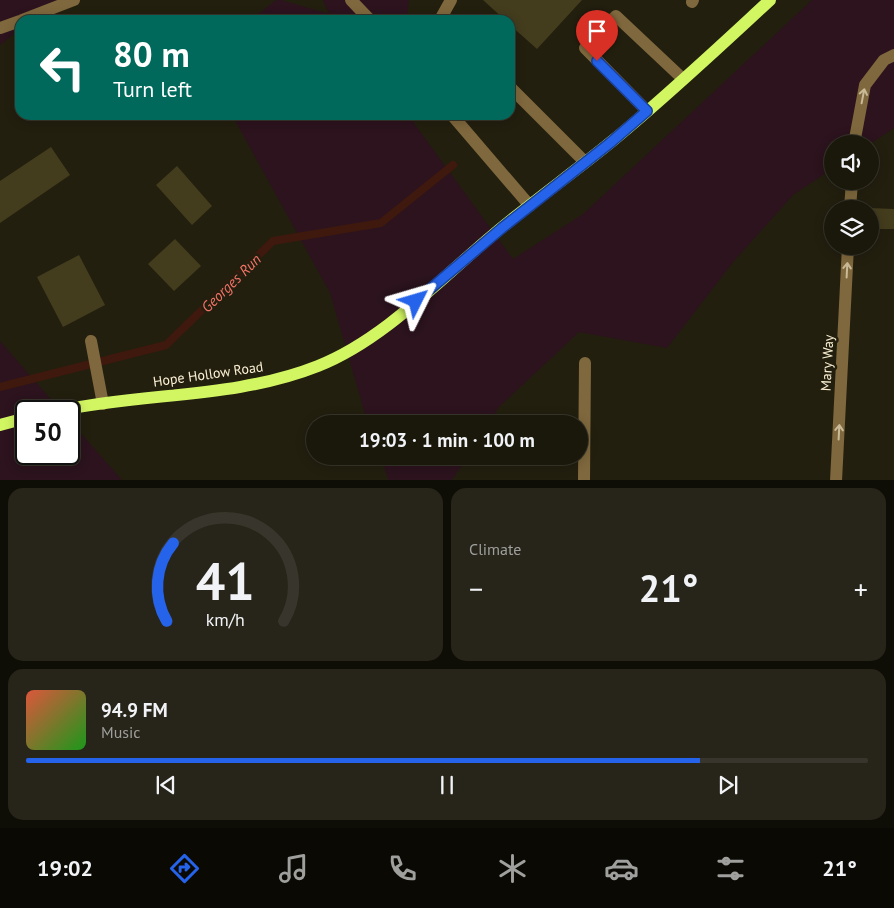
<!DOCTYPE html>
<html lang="en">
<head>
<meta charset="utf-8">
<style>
	body { margin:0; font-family:"PT Sans",sans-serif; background:#272419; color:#f1f3f6; height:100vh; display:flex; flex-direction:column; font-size:19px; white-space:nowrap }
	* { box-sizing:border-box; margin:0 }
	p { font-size:16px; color:#9f9f9d }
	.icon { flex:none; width:28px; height:28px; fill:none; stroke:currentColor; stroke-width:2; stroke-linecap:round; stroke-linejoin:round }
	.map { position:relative; height:480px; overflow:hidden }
	.side { display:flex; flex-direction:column; gap:8px; padding:8px; background:#0e0d06; flex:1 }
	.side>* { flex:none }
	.top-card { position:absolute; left:15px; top:15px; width:500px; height:105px; border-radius:15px; box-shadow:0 2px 12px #0003,0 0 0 1px #38362c; background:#00695c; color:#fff; overflow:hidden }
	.controls { position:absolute; left:824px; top:135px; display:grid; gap:10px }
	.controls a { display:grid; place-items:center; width:55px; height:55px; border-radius:50%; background:#1a170b; box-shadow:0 2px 12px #0003,0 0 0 1px #38362c; font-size:25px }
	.speed { position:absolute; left:15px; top:400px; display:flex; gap:10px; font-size:25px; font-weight:700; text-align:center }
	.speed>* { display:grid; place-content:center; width:65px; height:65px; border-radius:50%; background:#1a170b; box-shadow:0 2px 12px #0003,0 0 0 1px #38362c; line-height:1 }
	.speed .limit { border:2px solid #111; border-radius:8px; background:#fff; color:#111 }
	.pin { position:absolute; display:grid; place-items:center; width:42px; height:42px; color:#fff; margin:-51px -21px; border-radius:50% 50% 50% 0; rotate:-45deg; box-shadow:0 0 5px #0007 }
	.pin .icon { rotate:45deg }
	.me { position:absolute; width:55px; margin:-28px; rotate:50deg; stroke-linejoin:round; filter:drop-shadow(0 0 4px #0008) }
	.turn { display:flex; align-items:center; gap:18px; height:105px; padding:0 15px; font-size:22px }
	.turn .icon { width:65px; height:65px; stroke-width:2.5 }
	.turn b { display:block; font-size:35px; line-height:42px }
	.big { font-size:38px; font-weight:700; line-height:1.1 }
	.side .card { flex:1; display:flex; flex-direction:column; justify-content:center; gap:8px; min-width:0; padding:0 18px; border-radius:15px; background:#272419 }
	.side .dial { align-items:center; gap:0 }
	.dial svg { height:130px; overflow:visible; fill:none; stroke:#38362c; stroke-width:7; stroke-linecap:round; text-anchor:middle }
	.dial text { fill:#f1f3f6; stroke:none }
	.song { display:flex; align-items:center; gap:15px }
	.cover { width:60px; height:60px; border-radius:8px; background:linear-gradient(135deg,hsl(10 70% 55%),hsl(120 70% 35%)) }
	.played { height:5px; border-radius:2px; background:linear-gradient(90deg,#2563eb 80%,#38362c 80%) }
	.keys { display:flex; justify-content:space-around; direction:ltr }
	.heat { display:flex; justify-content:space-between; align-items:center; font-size:28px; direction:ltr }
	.side .tiles { flex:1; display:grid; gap:8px; grid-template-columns:1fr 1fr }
	.card:last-child { grid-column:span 2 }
	.trip { position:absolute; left:306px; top:415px; width:282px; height:50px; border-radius:25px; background:#1a170b; box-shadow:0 2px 12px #0003,0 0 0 1px #38362c; font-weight:700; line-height:50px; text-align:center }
	.tabs { display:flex; height:80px; justify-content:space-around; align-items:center; background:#0a0904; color:#9f9f9d }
	.tabs .icon { width:35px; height:35px }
	.tabs .active { color:#2563eb }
	.tabs b { font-size:22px; color:#f1f3f6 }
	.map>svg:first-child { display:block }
	.green { fill:#2c131e }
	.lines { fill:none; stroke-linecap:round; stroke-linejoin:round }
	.stream { stroke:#3f190d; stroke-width:8 }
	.building { fill:#433c1d }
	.minor { stroke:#7f683d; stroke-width:12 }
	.major { stroke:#d2f662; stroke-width:12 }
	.oneway { stroke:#caba98 }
	.route-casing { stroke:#184099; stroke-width:12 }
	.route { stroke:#2563eb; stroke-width:9 }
	.labels { text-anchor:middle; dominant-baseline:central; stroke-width:5; stroke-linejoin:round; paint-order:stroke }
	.street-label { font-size:14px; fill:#fcf1d4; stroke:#231f0f }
	.water-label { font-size:15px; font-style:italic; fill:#f67368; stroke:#231f0f }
</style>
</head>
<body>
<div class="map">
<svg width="894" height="481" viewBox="0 0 894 481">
	<rect width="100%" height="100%" fill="#231f0f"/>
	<path class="green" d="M 0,0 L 58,0 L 20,20 L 20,29 L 0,45 Z
		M 276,0 L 281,0 L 329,14 L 323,0 L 409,0 L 407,20 L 251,20 Z
		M 812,0 L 894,0 L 894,128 L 870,144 L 832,144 L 832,169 L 793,195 L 734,261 L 667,348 L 579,332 L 499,407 L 488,424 L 368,424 L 330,293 L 232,115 L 408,115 L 513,259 L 583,214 Z
		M 0,341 L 61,411 L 26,411 L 26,454 L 69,454 L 69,420 L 122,480 L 0,480 Z
		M 380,456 L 468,456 L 452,480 L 389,481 Z"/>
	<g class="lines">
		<path class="stream" d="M 0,387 L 166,345 L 273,241 L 381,223 L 453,165"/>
	</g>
	<path class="building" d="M 483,0 L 582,0 L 537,49 L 510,25 L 510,20 L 505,20 Z
		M 51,147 L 70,175 L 0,223 L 0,181 Z
		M 177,166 L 212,206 L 192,225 L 156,185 Z
		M 870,208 L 894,209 L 894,229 L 870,229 Z
		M 175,239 L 201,266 L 174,291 L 148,264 Z
		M 79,255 L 105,305 L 63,327 L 37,277 Z"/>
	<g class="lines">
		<path class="minor" d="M 351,0 L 370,20
			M 692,2 L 693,0
			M 22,20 L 74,0
			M 442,20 L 441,18 L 451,0
			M 0,28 L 20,21
			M 510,87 L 585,162
			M 647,111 L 585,48 L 616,16 L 683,79
			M 452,115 L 530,206
			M 854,144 L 865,85 L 884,60 L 894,55
			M 850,209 L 852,181
			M 91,341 L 103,404
			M 584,481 L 585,363
			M 836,481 L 848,246"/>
		<path class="major" d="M 58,411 C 144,392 235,399 318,366 C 384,340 440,279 494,234 C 532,202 573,173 611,142 C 666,97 718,48 770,0
			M 0,425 L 26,418"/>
	</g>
	<defs><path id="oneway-shaft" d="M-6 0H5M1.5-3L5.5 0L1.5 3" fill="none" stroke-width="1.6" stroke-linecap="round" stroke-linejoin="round" transform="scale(1.25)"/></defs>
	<g class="oneway">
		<use href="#oneway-shaft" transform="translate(863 96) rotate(-79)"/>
		<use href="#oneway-shaft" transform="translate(847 270) rotate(-87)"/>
		<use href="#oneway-shaft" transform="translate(839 432) rotate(-87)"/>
	</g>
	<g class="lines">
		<g class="route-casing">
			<path id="route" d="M 416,301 L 502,228 L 610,143 L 647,111 L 597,61"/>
		</g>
		<use href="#route" class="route"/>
	</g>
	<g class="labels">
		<g class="street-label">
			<text transform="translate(827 363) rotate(-87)">Mary Way</text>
			<text transform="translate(208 374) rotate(-8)">Hope Hollow Road</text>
		</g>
		<g class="water-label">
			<text transform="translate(231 283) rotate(-44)">Georges Run</text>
		</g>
	</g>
</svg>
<div class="controls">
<a><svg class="icon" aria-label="sound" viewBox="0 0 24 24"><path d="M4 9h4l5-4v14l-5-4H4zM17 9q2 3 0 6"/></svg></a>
<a><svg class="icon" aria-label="layers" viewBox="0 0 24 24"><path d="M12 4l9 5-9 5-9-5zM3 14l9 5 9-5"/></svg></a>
</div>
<div class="speed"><div class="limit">50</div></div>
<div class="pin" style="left:597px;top:61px;background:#d93025"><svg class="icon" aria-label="arrive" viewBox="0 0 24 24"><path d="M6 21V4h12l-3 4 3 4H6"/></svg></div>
<svg class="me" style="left:416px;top:301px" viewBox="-20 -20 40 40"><path d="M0-17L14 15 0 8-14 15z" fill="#2563eb" stroke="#fff" stroke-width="4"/></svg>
<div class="trip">19:03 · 1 min · 100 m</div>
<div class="top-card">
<div class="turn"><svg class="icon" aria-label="left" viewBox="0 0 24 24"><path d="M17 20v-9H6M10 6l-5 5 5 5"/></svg><div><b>80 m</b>Turn left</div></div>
</div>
</div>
<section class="side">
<div class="tiles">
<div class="card dial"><svg viewBox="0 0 100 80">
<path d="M14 69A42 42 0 1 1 86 69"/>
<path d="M14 69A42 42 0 0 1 18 21" stroke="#2563eb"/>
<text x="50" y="56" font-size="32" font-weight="700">41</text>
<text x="50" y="72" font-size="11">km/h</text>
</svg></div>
<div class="card"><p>Climate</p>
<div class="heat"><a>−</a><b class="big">21°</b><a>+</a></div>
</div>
<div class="card">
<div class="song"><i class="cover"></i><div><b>94.9 FM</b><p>Music</p></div></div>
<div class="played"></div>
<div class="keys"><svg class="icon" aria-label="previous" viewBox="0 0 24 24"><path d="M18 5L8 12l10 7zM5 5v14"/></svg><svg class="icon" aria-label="pause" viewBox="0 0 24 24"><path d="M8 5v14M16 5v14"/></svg><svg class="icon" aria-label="next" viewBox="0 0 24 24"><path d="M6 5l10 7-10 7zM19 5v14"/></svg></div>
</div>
</div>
</section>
<nav class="tabs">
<b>19:02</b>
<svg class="icon active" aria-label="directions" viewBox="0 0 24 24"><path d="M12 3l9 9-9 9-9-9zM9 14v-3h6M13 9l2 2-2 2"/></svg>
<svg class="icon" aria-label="music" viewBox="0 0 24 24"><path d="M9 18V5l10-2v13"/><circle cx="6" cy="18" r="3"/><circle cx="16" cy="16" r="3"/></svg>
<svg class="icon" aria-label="phone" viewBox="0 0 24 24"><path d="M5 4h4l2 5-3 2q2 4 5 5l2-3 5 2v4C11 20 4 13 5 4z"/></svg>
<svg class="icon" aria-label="climate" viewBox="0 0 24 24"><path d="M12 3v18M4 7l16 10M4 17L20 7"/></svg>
<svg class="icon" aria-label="car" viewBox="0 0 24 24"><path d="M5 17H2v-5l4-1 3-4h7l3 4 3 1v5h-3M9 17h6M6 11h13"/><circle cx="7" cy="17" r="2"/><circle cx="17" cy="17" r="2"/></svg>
<svg class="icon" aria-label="filters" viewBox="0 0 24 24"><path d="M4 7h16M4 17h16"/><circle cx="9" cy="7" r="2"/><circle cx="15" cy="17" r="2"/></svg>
<b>21°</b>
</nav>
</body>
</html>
